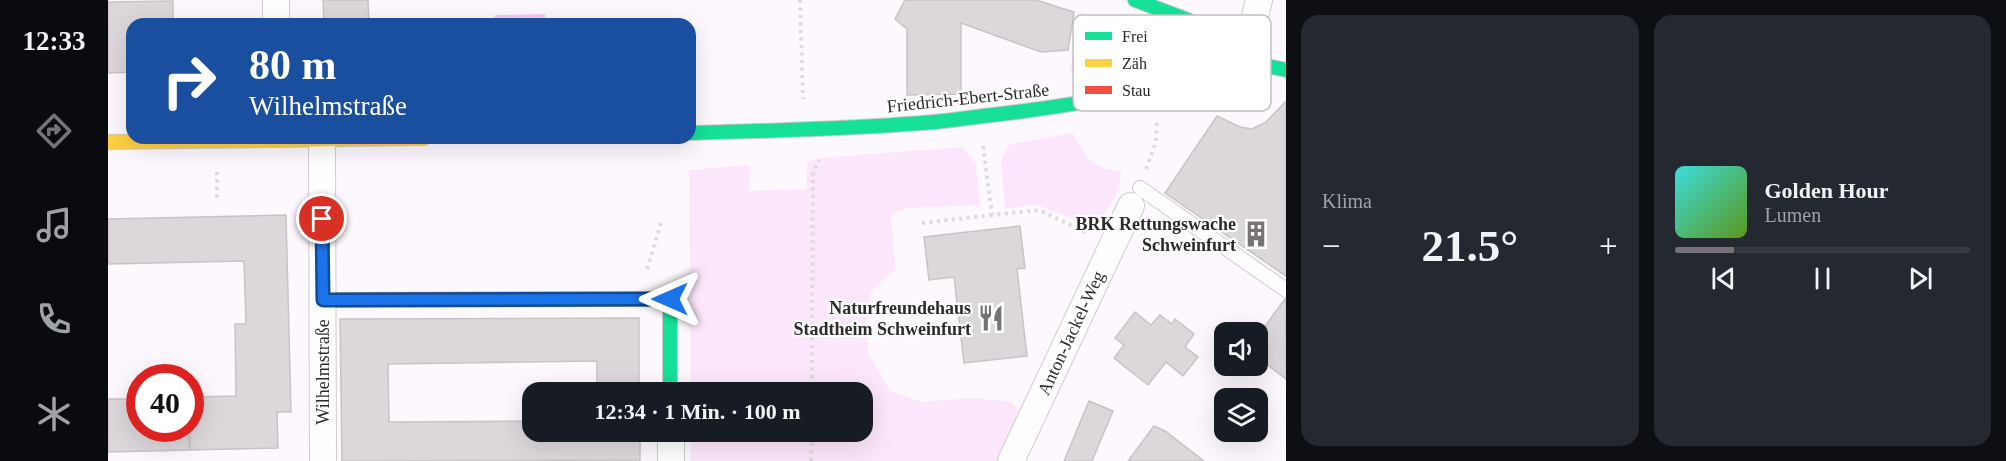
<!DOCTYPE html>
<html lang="de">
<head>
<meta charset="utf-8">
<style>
	body { margin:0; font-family:"Times New Roman",serif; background:#242831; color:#f1f3f6; height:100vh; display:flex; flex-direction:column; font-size:22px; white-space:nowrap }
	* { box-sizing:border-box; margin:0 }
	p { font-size:20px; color:#9ea1a6 }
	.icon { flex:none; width:33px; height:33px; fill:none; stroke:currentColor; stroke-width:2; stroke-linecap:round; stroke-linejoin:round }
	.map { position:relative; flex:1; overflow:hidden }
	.sheet { display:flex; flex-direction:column; gap:15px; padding:15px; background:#0d0f14; width:720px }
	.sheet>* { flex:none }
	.guide { position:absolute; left:18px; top:18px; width:570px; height:126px; border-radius:18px; box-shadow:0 6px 24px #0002; background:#1a4fa0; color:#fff; overflow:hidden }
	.fabs { position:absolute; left:1106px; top:322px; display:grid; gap:12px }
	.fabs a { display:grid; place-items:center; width:54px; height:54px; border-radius:12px; background:#171b24; box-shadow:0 6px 24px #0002; font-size:30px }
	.speed { position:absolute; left:18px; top:364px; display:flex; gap:12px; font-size:30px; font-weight:700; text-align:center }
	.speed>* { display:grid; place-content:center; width:78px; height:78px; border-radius:50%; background:#171b24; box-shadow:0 6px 24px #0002; line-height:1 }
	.speed .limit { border:9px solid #d22; background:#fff; color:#111 }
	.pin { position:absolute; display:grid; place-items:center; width:51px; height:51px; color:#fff; margin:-26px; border:3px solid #fff; border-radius:50%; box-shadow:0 2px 6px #0007 }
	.me { position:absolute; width:66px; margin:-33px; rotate:270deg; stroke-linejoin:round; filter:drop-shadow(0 0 4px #0008) }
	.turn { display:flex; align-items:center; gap:21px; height:126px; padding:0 24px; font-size:27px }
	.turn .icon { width:78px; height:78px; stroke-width:2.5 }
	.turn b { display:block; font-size:42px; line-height:51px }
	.big { font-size:45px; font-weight:800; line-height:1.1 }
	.sheet .card { flex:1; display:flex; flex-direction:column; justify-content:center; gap:9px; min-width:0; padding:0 21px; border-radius:18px; background:#242831 }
	.song { display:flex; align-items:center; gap:18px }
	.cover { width:72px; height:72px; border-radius:9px; background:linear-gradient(135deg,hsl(180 70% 55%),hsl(90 70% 35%)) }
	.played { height:6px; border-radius:3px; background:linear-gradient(90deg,#767276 20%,#363941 20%) }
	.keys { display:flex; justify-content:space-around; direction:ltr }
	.heat { display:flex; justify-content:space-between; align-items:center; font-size:33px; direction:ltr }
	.sheet .tiles { flex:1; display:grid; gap:15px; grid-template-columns:repeat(2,1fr) }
	.trip { position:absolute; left:414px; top:382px; width:351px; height:60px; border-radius:18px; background:#171b24; box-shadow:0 6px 24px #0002; font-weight:800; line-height:60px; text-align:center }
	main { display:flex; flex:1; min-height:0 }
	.tab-bar { display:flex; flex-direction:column; width:108px; justify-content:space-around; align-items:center; background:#090b0e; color:#9ea1a6 }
	.tab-bar .icon { width:42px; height:42px }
	.tab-bar .selected { color:#767276 }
	.tab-bar b { font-size:27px; color:#f1f3f6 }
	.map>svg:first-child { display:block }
	.green { fill:#fce6fb }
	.forest { fill:#f3ccf2 }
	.building { fill:#dbd7db; stroke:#c7c3c7; stroke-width:1.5 }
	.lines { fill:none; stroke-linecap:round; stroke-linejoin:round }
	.lane-casing { stroke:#cfcbcf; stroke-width:16 }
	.street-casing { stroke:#cfcbcf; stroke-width:28 }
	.fast-casing { stroke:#cfcbcf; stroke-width:16 }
	.slow-casing { stroke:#cfcbcf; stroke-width:16 }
	.jam-casing { stroke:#cfcbcf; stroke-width:16 }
	.path { stroke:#dcdbdc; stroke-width:4; stroke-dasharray:3 4.5; stroke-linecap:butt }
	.lane { stroke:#fffeff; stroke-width:14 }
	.street { stroke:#fffeff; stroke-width:26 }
	.fast { stroke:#16e098; stroke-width:14 }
	.slow { stroke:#ffcf43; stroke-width:14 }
	.jam { stroke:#f24e42; stroke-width:14 }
	.route-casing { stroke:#114b97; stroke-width:15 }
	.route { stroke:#1a73e8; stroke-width:10 }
	.labels { text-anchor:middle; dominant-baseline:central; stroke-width:4.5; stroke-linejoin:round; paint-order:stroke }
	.street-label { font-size:18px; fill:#2d2a2d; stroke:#fff }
	.poi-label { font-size:18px; font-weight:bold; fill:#2d2a2d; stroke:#fff; text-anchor:end }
	.key { fill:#fff; stroke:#c0bfc0; stroke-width:1.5 }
	.key-label { font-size:16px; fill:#2d2a2d }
</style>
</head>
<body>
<main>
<nav class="tab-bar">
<b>12:33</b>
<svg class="icon selected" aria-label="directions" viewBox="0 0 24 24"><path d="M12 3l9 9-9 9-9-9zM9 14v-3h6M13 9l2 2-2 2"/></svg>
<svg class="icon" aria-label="music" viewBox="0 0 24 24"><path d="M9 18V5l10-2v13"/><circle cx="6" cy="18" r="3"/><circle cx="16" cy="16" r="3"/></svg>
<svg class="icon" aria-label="phone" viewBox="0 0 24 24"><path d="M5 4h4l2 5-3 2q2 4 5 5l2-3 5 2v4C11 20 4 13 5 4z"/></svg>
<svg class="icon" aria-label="climate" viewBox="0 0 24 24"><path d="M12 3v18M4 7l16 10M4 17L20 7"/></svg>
</nav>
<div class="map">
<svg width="1178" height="461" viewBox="0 0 1178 461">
	<rect width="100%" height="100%" fill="#fdf8fd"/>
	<path class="green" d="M 971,11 L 1038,48 L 1042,51 L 1042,54 L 1038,57 L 962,71 Z
		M 965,133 C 978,159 984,168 1014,172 L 1008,195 L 988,230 L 963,218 L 927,204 L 897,209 L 893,159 L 902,144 Z
		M 854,147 L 868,164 L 872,205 L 800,208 L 783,214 L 787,269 L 763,291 L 758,325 L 761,354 L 782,391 L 814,402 L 866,398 L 904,402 L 911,412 L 890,461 L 583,461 L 583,432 L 754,432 L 754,393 L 583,393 L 581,170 L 641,165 L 642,191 L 699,189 L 699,162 L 715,158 Z"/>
	<path class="forest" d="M 437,14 L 438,24 L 386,24 L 387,15 Z"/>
	<path class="building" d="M 215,0 L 260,0 L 261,24 L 216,24 Z
		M 797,0 L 928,0 L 966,12 L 960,50 L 933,52 L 853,23 L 853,94 L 799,95 L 799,29 L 787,19 Z
		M 65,1 L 65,24 L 24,24 L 24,72 L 0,73 L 0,2 Z
		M 1178,101 L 1178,276 L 1057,193 L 1109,116 L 1132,127 L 1144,129 L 1158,122 Z
		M 178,215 L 183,412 L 169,412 L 170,448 L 82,450 L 82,397 L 128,396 L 127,324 L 138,324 L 136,261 L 0,264 L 0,219 Z
		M 912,226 L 917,268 L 909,269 L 919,356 L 856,363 L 846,277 L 821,280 L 816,237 Z
		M 1177,299 L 1178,299 L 1178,379 L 1149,357 L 1149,337 Z
		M 1027,312 L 1043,325 L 1052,315 L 1064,324 L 1067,319 L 1086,334 L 1077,347 L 1090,357 L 1075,376 L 1058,362 L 1040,385 L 1006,358 L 1016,345 L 1007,338 Z
		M 531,318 L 531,393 L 489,393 L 489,361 L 280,364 L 281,422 L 424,421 L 424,432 L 532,432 L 532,460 L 234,461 L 232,319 Z
		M 0,399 L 32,399 L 32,429 L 81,429 L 81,450 L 0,452 Z
		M 981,401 L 1005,411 L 984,461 L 956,461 Z
		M 1046,426 L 1057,431 L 1096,461 L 1020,461 Z"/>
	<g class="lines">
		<g class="lane-casing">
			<path id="lane" d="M 1032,188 L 1178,290"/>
		</g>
		<g class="street-casing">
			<path id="street" d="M 168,0 L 168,24
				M 1136,61 L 1151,0
				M 214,140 L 215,461
				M 563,432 L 563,461
				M 903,461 L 1023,206"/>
		</g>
		<g class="fast-casing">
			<path id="fast" d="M 1027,0 L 1080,20 L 1114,41 L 1136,61 L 1178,70
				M 582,133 C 659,131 737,129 814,123 C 843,121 872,116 901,113 C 981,103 1060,89 1136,61
				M 490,299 L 562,299 L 562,393"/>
		</g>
		<g class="slow-casing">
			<path id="slow" d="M 0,142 L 316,138"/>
		</g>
		<g class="jam-casing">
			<path id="jam" d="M 215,300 L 490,299"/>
		</g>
		<path class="path" d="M 692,0 L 695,99
			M 875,146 L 884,215 L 931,210 L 981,234
			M 1038,169 L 1048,142 L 1049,119
			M 109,172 L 109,202
			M 814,223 L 884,215
			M 539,269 L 554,220
			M 704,393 L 705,174 L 711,160
			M 703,461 L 704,432"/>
		<use href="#lane" class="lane"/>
		<use href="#street" class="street"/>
		<use href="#fast" class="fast"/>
		<use href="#slow" class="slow"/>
		<use href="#jam" class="jam"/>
	</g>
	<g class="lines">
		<g class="route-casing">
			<path id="route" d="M 214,219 L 215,300 L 562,299"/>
		</g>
		<use href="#route" class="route"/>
	</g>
	<defs>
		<g id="building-bare" transform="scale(2.07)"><path d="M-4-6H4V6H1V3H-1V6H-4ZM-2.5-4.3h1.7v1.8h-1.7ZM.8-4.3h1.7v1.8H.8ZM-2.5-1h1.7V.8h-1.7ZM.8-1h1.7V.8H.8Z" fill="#767276" stroke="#fff" stroke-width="2.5" paint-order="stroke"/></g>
		<g id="restaurant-bare" transform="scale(2.07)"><path d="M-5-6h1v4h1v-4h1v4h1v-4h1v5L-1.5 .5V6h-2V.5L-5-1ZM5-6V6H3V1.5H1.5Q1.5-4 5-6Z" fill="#767276" stroke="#fff" stroke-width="2.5" paint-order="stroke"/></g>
	</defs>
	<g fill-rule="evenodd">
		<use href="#building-bare" x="1148" y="234"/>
		<use href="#restaurant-bare" x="883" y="318"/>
	</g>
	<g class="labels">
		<g class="street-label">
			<text transform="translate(860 98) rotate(-6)">Friedrich-Ebert-Straße</text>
			<text transform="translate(963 333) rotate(-65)">Anton-Jackel-Weg</text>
			<text transform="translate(215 372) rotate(-90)">Wilhelmstraße</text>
		</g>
		<g class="poi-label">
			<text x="1128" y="224">BRK Rettungswache<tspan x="1128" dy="21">Schweinfurt</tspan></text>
			<text x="863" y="308">Naturfreundehaus<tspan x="863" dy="21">Stadtheim Schweinfurt</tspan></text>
		</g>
	</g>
	<rect x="965" y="15" width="198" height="96" rx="9" class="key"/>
	<rect x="977" y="32" width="27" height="8" fill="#16e098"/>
	<rect x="977" y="59" width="27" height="8" fill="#ffcf43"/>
	<rect x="977" y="86" width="27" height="8" fill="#f24e42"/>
	<g class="key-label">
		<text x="1014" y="42">Frei</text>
		<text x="1014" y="69">Zäh</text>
		<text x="1014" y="96">Stau</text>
	</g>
</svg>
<div class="fabs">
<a><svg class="icon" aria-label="sound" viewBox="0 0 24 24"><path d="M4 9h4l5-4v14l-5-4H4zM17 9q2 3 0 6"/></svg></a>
<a><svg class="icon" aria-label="layers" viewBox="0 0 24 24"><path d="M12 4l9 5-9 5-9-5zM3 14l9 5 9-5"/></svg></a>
</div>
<div class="speed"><div class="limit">40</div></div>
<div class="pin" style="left:214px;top:219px;background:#d93025"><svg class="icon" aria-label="arrive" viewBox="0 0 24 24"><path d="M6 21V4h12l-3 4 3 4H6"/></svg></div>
<svg class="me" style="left:562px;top:299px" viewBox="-20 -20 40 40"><path d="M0-17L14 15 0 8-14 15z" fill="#1a73e8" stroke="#fff" stroke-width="4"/></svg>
<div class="trip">12:34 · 1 Min. · 100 m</div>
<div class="guide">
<div class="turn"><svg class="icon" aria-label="right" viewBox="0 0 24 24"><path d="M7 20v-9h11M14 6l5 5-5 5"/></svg><div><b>80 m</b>Wilhelmstraße</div></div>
</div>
</div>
<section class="sheet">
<div class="tiles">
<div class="card"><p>Klima</p>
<div class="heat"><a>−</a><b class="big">21.5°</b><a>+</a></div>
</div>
<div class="card">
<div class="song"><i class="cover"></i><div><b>Golden Hour</b><p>Lumen</p></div></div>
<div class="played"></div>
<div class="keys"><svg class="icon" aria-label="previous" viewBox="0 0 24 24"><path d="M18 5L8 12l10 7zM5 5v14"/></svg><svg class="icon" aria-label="pause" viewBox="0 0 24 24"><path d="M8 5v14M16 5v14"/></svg><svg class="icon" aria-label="next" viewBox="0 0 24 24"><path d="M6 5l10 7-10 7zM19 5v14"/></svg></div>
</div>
</div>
</section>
</main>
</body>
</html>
